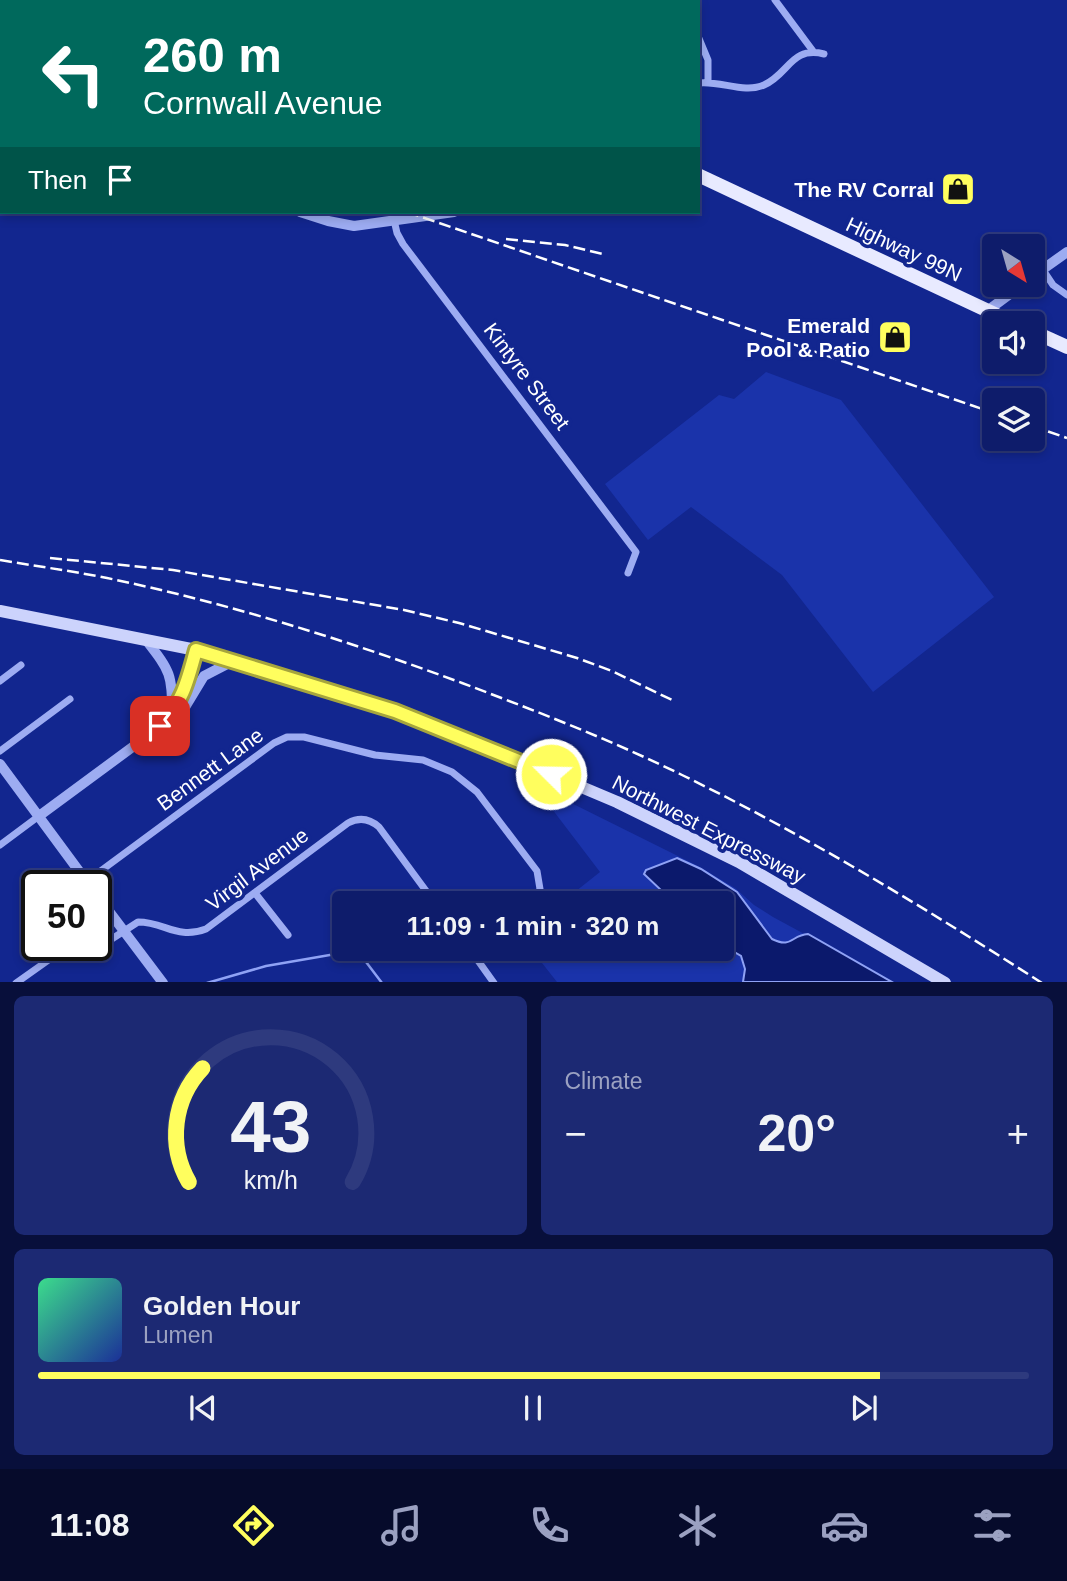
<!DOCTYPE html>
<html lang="en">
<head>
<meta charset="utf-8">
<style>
	body { margin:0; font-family:Helvetica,sans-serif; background:#1c2973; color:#f1f3f6; height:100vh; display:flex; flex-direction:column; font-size:26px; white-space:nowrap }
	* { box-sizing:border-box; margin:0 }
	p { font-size:23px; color:#9ba1c1 }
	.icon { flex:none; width:38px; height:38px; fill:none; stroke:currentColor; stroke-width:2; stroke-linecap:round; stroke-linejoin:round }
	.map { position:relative; height:982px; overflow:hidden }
	.panel { display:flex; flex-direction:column; gap:14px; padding:14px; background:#080f3b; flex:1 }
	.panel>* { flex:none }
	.guide { position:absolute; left:0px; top:0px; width:700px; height:214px; box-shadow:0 4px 10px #0003,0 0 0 2px #2e3a7e; background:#00695c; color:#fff; overflow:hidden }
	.needle { width:46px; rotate:143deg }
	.buttons { position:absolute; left:982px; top:234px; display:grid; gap:14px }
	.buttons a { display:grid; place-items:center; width:63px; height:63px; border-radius:7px; background:#0e1c6b; box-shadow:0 4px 10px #0003,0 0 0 2px #2e3a7e; font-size:35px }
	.speed { position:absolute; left:21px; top:870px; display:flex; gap:14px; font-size:35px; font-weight:700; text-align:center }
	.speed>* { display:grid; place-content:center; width:91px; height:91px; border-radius:50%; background:#0e1c6b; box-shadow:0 4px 10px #0003,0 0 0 2px #2e3a7e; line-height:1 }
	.speed .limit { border:4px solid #111; border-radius:10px; background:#fff; color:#111 }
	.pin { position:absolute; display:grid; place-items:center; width:60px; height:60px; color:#fff; margin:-30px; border-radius:14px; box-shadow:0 4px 10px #0006 }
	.me { position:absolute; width:77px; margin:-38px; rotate:293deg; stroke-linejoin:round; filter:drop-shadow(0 0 5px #0008) }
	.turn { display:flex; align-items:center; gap:24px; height:147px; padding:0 28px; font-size:32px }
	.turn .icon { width:91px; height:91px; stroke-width:2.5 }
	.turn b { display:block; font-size:49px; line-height:60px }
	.then { display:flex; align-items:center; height:66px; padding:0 28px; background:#0003; gap:14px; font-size:26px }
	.big { font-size:52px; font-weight:700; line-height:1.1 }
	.panel .tile { flex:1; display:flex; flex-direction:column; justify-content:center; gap:10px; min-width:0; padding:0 24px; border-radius:10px; background:#1c2973 }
	.panel .dial { align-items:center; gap:0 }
	.dial svg { height:182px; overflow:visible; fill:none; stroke:#2e3a7e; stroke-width:7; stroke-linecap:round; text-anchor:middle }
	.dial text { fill:#f1f3f6; stroke:none }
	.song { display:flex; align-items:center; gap:21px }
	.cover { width:84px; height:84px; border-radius:10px; background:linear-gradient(135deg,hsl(150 70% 55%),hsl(230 70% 35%)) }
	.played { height:7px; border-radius:4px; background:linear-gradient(90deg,#fffe5e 85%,#2e3a7e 85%) }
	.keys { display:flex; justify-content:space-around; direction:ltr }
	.heat { display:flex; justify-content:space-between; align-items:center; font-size:38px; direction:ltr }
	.panel .tiles { flex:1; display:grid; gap:14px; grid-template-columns:1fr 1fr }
	.tile:last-child { grid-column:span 2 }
	.trip { position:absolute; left:332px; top:891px; width:402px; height:70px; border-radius:7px; background:#0e1c6b; box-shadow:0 4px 10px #0003,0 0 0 2px #2e3a7e; font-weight:700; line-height:70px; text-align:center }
	.menu { display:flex; height:112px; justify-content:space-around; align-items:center; background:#060b2b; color:#9ba1c1 }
	.menu .icon { width:49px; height:49px }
	.menu .current { color:#fffe5e }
	.menu b { font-size:32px; color:#f1f3f6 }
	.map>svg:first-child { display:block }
	.green { fill:#1a33aa }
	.water { fill:#0b196c; stroke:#8fa2f5; stroke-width:2 }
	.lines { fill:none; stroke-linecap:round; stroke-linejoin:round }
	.stream { stroke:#8fa2f5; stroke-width:2.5 }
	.minor { stroke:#9dacf2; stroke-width:7 }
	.tertiary { stroke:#9dacf2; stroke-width:10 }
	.secondary { stroke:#ccd3fc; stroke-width:12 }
	.primary { stroke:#e8eaff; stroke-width:14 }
	.rail { stroke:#fff; stroke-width:2.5; stroke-dasharray:12 5; stroke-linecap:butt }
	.route-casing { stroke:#a6a53d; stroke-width:18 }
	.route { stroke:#fffe5e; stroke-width:12 }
	.labels { text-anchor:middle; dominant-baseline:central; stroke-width:7; stroke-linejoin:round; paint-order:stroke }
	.poi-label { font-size:21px; font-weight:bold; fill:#fff; stroke:#12268f; text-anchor:end }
	.street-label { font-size:21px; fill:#fff; stroke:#12268f }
</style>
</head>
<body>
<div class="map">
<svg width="1067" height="983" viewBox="0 0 1067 983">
	<rect width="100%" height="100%" fill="#12268f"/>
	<path class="green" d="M 766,372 L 841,400 L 994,597 L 873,692 L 782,575 L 691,507 L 648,540 L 605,484 L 719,395 L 734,399 Z
		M 533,784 L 698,866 L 735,888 L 754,905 L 773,917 L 893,982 L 557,982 L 531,949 L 723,948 L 723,903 L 561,903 L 600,872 Z"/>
	<path class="water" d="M 677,858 L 701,869 L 737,892 L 772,939 C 792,949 791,935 808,934 L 892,982 L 743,982 L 745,969 L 741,956 L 729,949 L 707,949 L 723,948 L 723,903 L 668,903 L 661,890 L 644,874 L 646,870 Z"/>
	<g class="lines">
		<path class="stream" d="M 207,983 L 266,966 L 353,951 L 360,954 L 382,983"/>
		<path class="minor" d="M 681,0 L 681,2
			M 775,0 L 813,51
			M 698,36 L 708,60 L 708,83
			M 698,83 C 720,80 744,94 764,85 C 789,74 791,46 824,54
			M 394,220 L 397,233 L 403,244 L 636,552 L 628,573
			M 1043,270 L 1053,285 L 1067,295
			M 0,681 L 21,665
			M 0,751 L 70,699
			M 0,845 L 39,816
			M 87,881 L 274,743 L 287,737 L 304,737 L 375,755 L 423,760 L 452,772 L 477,792 L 537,871 L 540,889 L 534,903
			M 255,893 L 288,935
			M 469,948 L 494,983
			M 16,983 L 64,949 L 104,944 L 138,922 C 165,922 177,940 206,929 L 348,823 C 359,817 369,818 379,827 L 435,903"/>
		<path class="tertiary" d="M 0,110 L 2,111
			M 300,212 L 328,221 L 354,226 L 454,212
			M 1032,277 L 1067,252
			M 987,311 L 1022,285
			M 146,640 C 171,672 172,674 172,714
			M 178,712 L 184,709 L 204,676 L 233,661
			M 0,764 L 90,886
			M 39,816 L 161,726 C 183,704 188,680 196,650
			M 96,894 L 163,983"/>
		<path class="secondary" d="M 0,611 L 196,650 L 395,711 L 484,746 L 617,802 L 739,862 L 945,983"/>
		<path class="primary" d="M 333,0 L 337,2
			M 698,175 L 1016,324
			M 1032,331 L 1067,347"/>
		<path class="rail" d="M 0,74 L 2,75
			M 407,212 L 994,413
			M 506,239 L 565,245 L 603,254
			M 1032,426 L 1067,438
			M 50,558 L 173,570 L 404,610 L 459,623 L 577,658 L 612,671 L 672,700
			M 0,560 C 36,566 71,571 107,578 C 227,603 346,640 462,683 C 536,711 611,740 682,775 C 807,836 925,908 1042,983"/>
	</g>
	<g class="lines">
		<g class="route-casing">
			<path id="route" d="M 160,726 C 182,704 188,680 196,650 L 395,711 L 551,774"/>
		</g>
		<use href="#route" class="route"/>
	</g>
	<defs>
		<g id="shop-square" transform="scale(1.75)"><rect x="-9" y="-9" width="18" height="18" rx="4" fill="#fffe5e" stroke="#12268f"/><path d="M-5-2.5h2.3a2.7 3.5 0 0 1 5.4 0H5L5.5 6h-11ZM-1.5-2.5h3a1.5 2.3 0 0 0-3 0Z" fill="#111"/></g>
	</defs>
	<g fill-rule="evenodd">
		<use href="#shop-square" x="958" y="189"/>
		<use href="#shop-square" x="895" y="337"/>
	</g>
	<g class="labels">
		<g class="poi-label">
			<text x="934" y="189">The RV Corral</text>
			<text x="870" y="325">Emerald<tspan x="870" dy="24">Pool &amp; Patio</tspan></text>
		</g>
		<g class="street-label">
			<text transform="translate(904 249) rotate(25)">Highway 99N</text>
			<text transform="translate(527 376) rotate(53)">Kintyre Street</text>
			<text transform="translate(210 769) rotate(-36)">Bennett Lane</text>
			<text transform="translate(709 829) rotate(27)">Northwest Expressway</text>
			<text transform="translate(257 869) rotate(-37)">Virgil Avenue</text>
		</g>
	</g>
</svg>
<div class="buttons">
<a><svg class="needle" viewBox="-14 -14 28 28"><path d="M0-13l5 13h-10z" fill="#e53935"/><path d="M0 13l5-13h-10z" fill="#9ba1c1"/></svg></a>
<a><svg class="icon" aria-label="sound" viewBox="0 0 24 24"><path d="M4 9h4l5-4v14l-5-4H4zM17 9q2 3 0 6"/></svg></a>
<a><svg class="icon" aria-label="layers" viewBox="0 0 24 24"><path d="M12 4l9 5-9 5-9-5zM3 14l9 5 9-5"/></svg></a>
</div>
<div class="speed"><div class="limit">50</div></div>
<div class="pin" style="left:160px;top:726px;background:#d93025"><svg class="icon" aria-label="arrive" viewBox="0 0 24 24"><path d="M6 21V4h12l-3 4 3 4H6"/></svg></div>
<svg class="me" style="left:551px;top:774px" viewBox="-20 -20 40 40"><circle r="17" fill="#fffe5e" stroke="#fff" stroke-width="3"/><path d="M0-11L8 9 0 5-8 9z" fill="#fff"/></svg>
<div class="trip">11:09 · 1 min · 320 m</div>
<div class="guide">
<div class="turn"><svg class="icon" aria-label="left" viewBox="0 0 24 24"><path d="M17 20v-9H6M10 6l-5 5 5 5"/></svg><div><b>260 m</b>Cornwall Avenue</div></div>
<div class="then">Then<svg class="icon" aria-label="arrive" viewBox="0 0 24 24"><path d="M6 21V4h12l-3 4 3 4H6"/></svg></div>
</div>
</div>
<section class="panel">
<div class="tiles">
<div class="tile dial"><svg viewBox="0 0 100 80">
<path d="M14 69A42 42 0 1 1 86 69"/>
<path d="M14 69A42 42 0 0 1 20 19" stroke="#fffe5e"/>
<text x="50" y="56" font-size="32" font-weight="700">43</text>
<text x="50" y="72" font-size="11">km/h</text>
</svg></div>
<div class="tile"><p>Climate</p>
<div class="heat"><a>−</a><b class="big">20°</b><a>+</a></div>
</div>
<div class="tile">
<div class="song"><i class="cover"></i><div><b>Golden Hour</b><p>Lumen</p></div></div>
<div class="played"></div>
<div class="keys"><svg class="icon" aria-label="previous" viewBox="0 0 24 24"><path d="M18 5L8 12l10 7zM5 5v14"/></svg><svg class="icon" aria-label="pause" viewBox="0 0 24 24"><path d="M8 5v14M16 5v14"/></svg><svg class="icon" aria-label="next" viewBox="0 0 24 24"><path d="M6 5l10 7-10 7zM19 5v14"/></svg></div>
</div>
</div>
</section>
<nav class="menu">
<b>11:08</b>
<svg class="icon current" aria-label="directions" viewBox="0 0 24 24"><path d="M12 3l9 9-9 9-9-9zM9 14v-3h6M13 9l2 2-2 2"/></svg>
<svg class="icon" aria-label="music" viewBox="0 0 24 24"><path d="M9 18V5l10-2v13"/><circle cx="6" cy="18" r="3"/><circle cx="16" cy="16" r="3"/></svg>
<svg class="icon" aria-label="phone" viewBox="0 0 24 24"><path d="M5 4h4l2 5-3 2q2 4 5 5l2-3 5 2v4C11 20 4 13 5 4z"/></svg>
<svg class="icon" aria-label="climate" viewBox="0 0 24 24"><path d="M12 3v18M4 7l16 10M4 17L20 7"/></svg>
<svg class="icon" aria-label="car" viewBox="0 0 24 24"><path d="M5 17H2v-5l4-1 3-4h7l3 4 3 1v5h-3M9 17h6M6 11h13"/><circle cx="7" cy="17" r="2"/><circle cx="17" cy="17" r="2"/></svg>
<svg class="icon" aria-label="filters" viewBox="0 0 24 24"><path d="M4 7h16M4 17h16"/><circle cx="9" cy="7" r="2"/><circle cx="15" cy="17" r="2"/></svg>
</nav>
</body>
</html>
